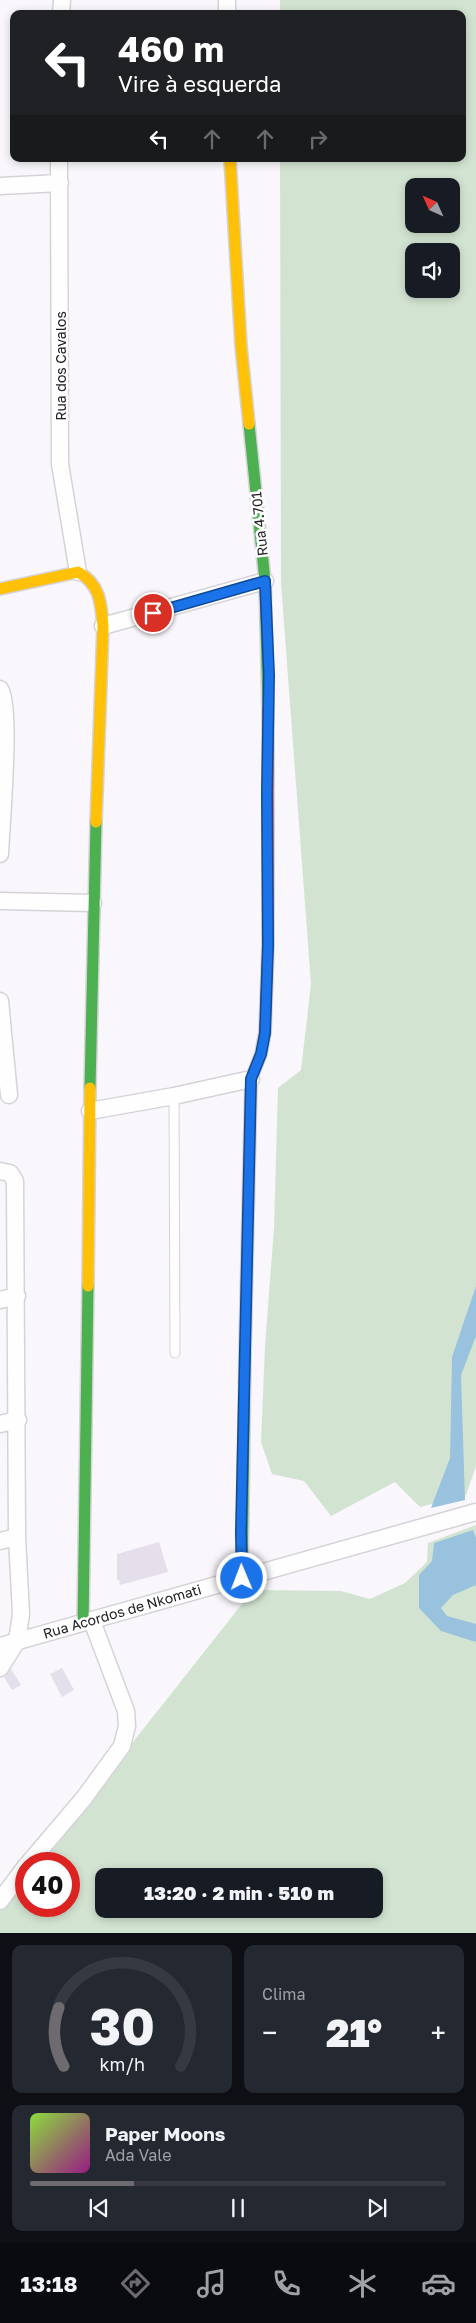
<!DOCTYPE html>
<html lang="pt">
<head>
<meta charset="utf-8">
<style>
	body { margin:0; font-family:"Golos Text",sans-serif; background:#242831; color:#f1f3f6; height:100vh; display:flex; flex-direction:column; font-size:19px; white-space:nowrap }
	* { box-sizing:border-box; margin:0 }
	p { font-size:16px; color:#9ea1a6 }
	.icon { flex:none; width:28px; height:28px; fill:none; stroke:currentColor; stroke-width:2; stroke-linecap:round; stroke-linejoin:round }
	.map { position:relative; height:1933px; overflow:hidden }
	.sheet { display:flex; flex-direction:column; gap:12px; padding:12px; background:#0d0f14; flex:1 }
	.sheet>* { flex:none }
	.guide { position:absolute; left:10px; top:10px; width:456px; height:152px; border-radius:10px; box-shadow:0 2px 8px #0003; background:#202124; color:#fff; overflow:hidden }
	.needle { width:32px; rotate:315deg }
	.controls { position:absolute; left:405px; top:178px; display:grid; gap:10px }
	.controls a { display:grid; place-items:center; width:55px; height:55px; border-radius:10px; background:#171b24; box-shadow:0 2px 8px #0003; font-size:25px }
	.speed { position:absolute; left:15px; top:1852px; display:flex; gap:10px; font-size:25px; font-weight:700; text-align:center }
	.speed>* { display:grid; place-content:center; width:65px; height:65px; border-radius:50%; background:#171b24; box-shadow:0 2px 8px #0003; line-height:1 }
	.speed .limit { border:8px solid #d22; background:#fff; color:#111 }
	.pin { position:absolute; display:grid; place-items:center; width:42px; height:42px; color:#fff; margin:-21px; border:2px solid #fff; border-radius:50%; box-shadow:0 1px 5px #0007 }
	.me { position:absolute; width:55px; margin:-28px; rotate:359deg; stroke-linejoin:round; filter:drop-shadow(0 0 4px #0008) }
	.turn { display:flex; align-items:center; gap:18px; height:105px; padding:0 25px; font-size:22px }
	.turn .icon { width:65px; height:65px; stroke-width:2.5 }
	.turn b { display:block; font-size:35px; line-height:42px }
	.lanes { display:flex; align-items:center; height:48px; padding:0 25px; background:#0003; justify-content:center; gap:25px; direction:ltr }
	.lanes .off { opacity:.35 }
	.big { font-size:38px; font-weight:800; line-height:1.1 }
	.sheet .widget { flex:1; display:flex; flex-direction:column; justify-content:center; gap:8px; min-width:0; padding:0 18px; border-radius:10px; background:#242831 }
	.sheet .dial { align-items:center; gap:0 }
	.dial svg { height:130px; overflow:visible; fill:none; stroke:#363941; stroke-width:7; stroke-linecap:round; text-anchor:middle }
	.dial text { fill:#f1f3f6; stroke:none }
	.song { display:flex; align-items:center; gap:15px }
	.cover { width:60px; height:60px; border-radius:8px; background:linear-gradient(135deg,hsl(90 70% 55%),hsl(310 70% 35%)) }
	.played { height:5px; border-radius:2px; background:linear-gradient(90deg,#6d6b6f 25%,#363941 25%) }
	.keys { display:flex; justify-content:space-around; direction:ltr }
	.heat { display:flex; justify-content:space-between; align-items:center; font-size:28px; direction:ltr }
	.sheet .tiles { flex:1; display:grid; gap:12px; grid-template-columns:1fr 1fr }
	.widget:last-child { grid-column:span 2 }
	.trip { position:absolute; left:95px; top:1868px; width:288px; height:50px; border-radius:10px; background:#171b24; box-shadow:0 2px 8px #0003; font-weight:800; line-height:50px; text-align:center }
	.tabs { display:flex; height:80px; justify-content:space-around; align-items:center; background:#090b0e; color:#9ea1a6 }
	.tabs .icon { width:35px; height:35px }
	.tabs .selected { color:#6d6b6f }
	.tabs b { font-size:22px; color:#f1f3f6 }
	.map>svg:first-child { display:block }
	.green { fill:#d2e4d1; fill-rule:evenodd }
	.water { fill:#99c2de }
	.building { fill:#e5deeb }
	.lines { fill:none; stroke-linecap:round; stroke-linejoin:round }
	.lane-casing { stroke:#d5d3d8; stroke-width:11 }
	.street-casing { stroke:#d5d3d8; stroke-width:19 }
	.fast-casing { stroke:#d5d3d8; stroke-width:14 }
	.slow-casing { stroke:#d5d3d8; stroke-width:14 }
	.jam-casing { stroke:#d5d3d8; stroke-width:14 }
	.lane { stroke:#fefeff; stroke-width:9 }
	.street { stroke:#fefeff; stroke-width:16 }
	.fast { stroke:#4caf50; stroke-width:11 }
	.slow { stroke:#ffc107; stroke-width:11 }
	.jam { stroke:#c62828; stroke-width:11 }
	.route-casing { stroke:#114b97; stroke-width:12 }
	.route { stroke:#1a73e8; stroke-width:9 }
	.labels { text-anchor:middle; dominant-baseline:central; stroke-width:5; stroke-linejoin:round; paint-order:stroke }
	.street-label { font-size:14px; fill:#212023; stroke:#fff }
</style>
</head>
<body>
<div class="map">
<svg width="476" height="1933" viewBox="0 0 476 1933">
	<rect width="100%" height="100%" fill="#f9f6fc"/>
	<path class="green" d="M 280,0 L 476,0 L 476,1466 L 466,1495 L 420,1507 L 395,1482 L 331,1516 L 304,1481 L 272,1474 L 261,1442 L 265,1346 L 274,1228 L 278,1088 L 301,1070 L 311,984 L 281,583 L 280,159 L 462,159 L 462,14 L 280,14 ZM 414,186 L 451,186 L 451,224 L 414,224 ZM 414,251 L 451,251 L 451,289 L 414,289 Z
		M 476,1525 L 476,1933 L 0,1933 L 0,1900 L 26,1869 L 26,1906 L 69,1906 L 69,1864 L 30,1864 L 133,1742 L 253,1590 L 341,1591 L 370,1599 L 405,1583 L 427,1562 L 428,1543 ZM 104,1876 L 374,1876 L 374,1909 L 104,1909 Z"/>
	<path class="water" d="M 476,1286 L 476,1336 L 461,1375 L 465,1500 L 431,1508 L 450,1458 L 452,1357 Z
		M 473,1530 L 476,1538 L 476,1585 L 453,1595 L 441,1608 L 447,1616 L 476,1624 L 476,1642 L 441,1631 L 419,1608 L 419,1575 L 432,1561 L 434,1543 Z"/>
	<path class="building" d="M 159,1542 L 168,1572 L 120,1585 L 119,1580 L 117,1580 L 117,1554 Z
		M 62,1668 L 74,1690 L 62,1697 L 50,1674 Z
		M 11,1669 L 21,1685 L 12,1690 L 4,1677 Z"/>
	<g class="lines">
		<g class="lane-casing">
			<path id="lane" d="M 174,1096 L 175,1353"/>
		</g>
		<g class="street-casing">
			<path id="street" d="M 227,0 L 227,14
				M 61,14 L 62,0
				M 59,159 L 60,464 L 78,572
				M 0,186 L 60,183
				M 103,626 L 265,581
				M 0,689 C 12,707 1,825 0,854
				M 0,901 L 93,903
				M 0,1001 L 9,1095
				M 90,1111 L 174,1096 L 251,1079
				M 0,1171 L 10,1173 L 15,1181 L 17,1537 L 21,1614 L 17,1641 L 0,1668
				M 0,1300 L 17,1296
				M 0,1424 L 18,1420
				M 0,1541 L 17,1537
				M 0,1646 L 476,1512
				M 28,1864 L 84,1798 L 122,1746 L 127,1726 L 126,1711 L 92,1621
				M 0,1901 L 26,1866"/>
		</g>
		<g class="fast-casing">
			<path id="fast" d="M 249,424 L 265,581 L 268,709
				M 90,1088 L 96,822
				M 242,1577 L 245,1352
				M 83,1624 L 88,1286"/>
		</g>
		<g class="slow-casing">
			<path id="slow" d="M 230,159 L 241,346 L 249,424
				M 0,589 L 78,572 C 100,584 101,603 103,626 L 96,822
				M 88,1286 L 90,1088
				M 245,1352 L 251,1079 L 261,1054 L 265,1032"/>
		</g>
		<g class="jam-casing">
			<path id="jam" d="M 265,1032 L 268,945 L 268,709"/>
		</g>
		<use href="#lane" class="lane"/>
		<use href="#street" class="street"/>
		<use href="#fast" class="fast"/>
		<use href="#slow" class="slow"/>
		<use href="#jam" class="jam"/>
	</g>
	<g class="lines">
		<g class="route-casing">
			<path id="route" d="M 153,613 L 265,581 L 269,675 L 267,792 L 268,945 L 265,1033 L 261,1054 L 251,1079 L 241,1532 L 242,1578"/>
		</g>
		<use href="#route" class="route"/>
	</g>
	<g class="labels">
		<g class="street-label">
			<text transform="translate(60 366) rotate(-90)">Rua dos Cavalos</text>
			<text transform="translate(259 524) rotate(-96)">Rua 4.701</text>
			<text transform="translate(122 1611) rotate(-16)">Rua Acordos de Nkomati</text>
		</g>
	</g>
</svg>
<div class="controls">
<a><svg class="needle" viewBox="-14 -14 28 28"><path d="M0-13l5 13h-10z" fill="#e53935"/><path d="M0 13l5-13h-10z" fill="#9ea1a6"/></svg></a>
<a><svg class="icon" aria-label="sound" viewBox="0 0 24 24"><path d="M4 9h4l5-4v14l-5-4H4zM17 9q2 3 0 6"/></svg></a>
</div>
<div class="speed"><div class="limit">40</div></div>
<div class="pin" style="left:153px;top:613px;background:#d93025"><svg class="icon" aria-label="arrive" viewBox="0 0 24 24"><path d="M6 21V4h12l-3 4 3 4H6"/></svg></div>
<svg class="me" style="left:242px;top:1578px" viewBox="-20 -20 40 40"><circle r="17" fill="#1a73e8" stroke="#fff" stroke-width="3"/><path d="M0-11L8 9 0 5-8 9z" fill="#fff"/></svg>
<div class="trip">13:20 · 2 min · 510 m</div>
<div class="guide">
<div class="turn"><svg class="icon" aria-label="left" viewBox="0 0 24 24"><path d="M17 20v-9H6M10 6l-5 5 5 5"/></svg><div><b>460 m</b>Vire à esquerda</div></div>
<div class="lanes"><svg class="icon" aria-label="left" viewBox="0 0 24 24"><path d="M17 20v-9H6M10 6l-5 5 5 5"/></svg><svg class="icon off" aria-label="ahead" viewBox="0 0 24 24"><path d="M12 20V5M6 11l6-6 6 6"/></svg><svg class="icon off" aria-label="ahead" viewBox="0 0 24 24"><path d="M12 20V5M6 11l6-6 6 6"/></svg><svg class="icon off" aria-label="right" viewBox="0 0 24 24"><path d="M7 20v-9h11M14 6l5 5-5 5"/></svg></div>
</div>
</div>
<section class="sheet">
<div class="tiles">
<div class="widget dial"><svg viewBox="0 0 100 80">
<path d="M14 69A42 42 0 1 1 86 69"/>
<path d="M14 69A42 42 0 0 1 11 33" stroke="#6d6b6f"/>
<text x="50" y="56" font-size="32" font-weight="700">30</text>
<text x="50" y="72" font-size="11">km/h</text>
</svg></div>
<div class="widget"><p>Clima</p>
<div class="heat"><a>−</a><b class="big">21°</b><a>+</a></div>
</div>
<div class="widget">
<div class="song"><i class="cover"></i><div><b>Paper Moons</b><p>Ada Vale</p></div></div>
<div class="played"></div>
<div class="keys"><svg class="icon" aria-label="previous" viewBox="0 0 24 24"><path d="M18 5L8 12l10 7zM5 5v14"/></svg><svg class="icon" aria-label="pause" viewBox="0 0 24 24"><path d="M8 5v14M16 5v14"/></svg><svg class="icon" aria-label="next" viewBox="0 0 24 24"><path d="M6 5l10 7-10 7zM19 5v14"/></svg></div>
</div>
</div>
</section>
<nav class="tabs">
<b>13:18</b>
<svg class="icon selected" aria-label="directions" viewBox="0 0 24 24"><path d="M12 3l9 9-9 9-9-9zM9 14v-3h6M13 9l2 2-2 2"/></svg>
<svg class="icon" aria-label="music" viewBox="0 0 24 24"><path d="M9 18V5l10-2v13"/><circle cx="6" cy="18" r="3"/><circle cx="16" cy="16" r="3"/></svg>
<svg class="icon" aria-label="phone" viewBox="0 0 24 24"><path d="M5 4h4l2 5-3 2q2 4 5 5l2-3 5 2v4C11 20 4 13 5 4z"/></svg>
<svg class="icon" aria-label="climate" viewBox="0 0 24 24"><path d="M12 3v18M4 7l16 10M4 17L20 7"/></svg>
<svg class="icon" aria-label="car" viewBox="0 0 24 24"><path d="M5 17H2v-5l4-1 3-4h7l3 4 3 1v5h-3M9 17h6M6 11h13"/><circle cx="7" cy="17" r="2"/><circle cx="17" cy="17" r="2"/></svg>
</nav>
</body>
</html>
